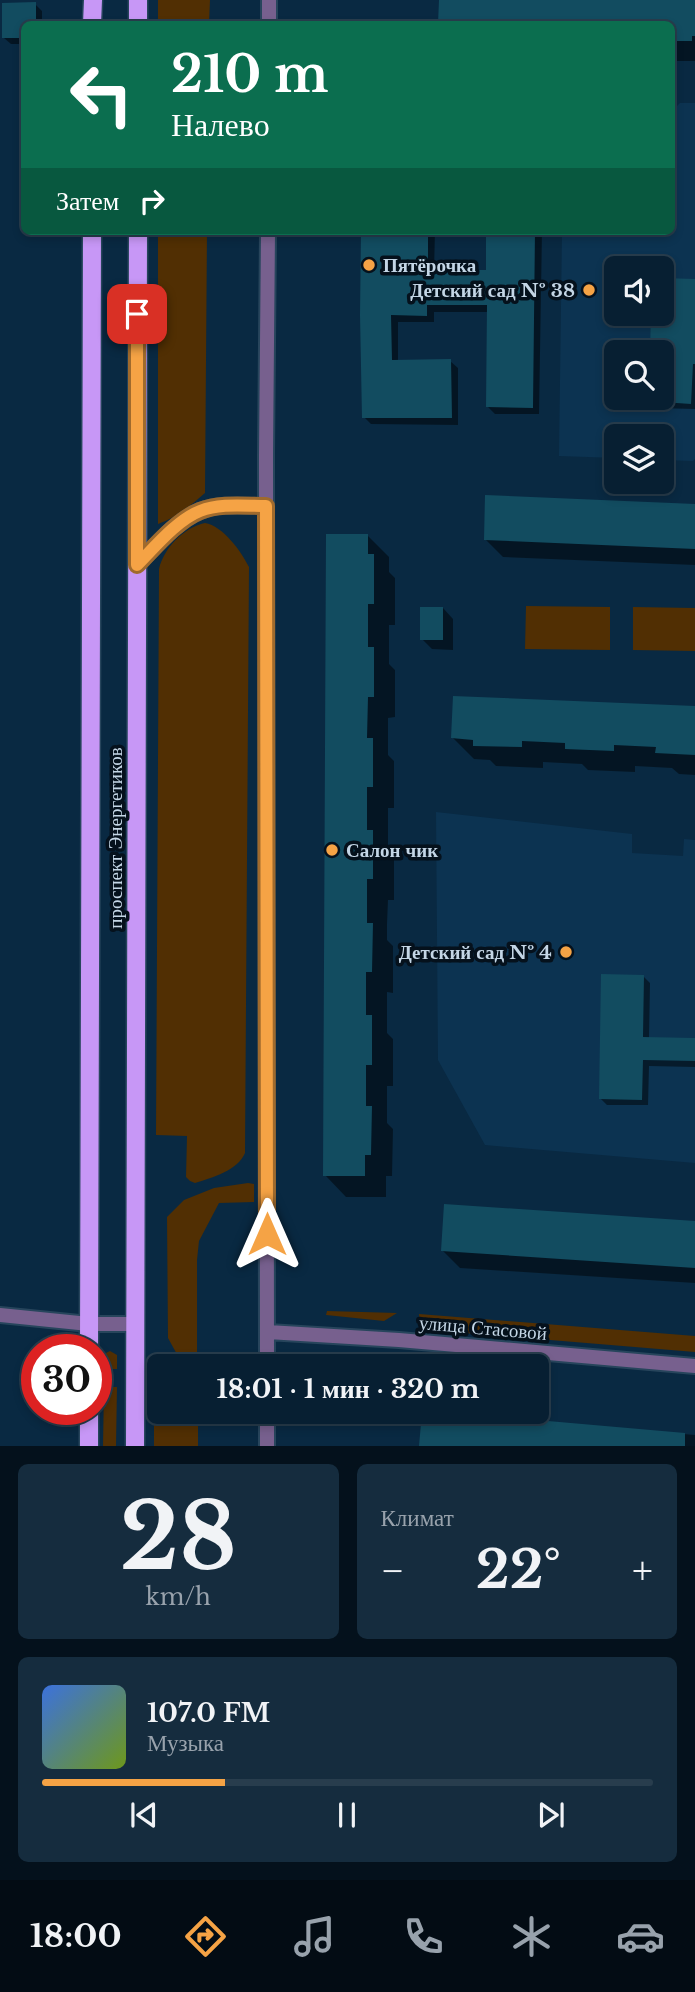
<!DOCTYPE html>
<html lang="ru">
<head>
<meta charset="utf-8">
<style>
	body { margin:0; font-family:"Libre Baskerville",serif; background:#152c3e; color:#f1f3f6; height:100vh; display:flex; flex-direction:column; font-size:26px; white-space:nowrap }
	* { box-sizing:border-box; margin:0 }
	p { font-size:23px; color:#98a2ac }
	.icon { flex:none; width:38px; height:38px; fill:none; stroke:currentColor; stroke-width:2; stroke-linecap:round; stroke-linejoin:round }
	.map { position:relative; height:1446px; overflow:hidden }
	.side { display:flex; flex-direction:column; gap:18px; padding:18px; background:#04111c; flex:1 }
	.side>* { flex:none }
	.hud { position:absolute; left:21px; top:21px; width:654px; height:214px; border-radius:10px; box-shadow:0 4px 10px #0003,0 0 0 2px #283d4d; background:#0b6e4f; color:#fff; overflow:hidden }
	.fabs { position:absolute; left:604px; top:256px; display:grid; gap:14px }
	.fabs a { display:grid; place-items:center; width:70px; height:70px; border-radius:10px; background:#071f32; box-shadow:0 4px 10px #0003,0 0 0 2px #283d4d; font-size:35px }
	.speed { position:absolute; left:21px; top:1334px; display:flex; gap:14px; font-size:35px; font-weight:700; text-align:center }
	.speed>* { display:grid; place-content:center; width:91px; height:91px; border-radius:50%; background:#071f32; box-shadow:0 4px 10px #0003,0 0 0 2px #283d4d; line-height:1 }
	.speed .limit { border:10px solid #d22; background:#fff; color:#111 }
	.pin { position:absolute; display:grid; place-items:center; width:60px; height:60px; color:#fff; margin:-30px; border-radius:14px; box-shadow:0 4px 10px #0006 }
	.me { position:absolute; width:77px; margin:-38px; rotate:0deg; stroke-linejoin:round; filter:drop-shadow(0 0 5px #0008) }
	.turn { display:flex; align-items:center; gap:24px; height:147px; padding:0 35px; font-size:32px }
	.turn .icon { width:91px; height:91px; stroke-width:2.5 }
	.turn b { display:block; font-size:49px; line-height:60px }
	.then { display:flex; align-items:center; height:66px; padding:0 35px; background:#0003; gap:14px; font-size:26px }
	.big { font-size:52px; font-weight:800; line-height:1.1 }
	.side .tile { flex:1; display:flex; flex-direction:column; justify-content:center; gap:10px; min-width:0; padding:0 24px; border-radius:10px; background:#152c3e }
	.side .dial { align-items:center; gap:0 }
	.dial b { font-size:91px; line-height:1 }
	.song { display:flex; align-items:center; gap:21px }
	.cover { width:84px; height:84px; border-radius:10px; background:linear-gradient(135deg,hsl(220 70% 55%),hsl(80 70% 35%)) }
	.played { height:7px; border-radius:4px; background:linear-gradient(90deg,#f5a345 30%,#283d4d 30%) }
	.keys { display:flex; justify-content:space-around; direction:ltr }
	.heat { display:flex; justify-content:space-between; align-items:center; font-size:38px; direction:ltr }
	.side .tiles { flex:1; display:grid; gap:18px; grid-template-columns:1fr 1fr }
	.tile:last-child { grid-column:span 2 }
	.trip { position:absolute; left:147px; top:1354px; width:402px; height:70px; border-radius:10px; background:#071f32; box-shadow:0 4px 10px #0003,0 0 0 2px #283d4d; font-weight:800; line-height:70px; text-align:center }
	.tab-bar { display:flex; height:112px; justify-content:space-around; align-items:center; background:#030c14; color:#98a2ac }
	.tab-bar .icon { width:49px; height:49px }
	.tab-bar .selected { color:#f5a345 }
	.tab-bar b { font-size:32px; color:#f1f3f6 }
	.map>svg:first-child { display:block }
	.built { fill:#0c3351; fill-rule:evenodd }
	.green { fill:#512f03 }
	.shadow { fill:#0007 }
	.building { fill:#124c60 }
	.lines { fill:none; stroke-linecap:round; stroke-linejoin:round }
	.minor-casing { stroke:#27455c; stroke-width:18 }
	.primary-casing { stroke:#27455c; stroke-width:21 }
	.minor { stroke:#77608e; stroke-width:14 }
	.primary { stroke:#c797f6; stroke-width:18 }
	.route-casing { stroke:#9f6a2d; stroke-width:18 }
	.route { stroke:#f5a345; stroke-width:12 }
	.poi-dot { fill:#f5a345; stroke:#05111c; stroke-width:2.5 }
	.labels { text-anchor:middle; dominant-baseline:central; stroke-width:7; stroke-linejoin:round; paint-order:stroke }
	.poi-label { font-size:19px; font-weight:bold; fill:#c4d6e6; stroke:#05111c; text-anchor:start }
	.street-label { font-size:19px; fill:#c4d6e6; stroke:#05111c }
</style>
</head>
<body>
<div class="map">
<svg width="695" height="1446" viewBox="0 0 695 1446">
	<rect width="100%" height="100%" fill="#092942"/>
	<path class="built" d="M 680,103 L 695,103 L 695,459 L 693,461 L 662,460 L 662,436 L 616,436 L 616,458 L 559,456 L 562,231 L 672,231 L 672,111 ZM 616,268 L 662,268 L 662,313 L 616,313 ZM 616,352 L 662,352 L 662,397 L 616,397 Z
		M 436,812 L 632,834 L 632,853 L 683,856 L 684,839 L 695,840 L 695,1163 L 485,1145 L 438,1060 Z"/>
	<path class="green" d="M 158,0 L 210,0 L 209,24 L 158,24 Z
		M 158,231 L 207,231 L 205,493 C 190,506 177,517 158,524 Z
		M 205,523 C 223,526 241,551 249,567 L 245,1153 C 238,1170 212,1178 195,1183 L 190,1181 L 186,1177 L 187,1136 L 156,1135 L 159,569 C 164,548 183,528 205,523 Z
		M 526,606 L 610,607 L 610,650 L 525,649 Z
		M 633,607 L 695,608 L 695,651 L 633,650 Z
		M 248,1183 L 254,1184 L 254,1202 L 219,1203 L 199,1241 L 197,1260 L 197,1367 L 184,1367 L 168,1338 L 167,1217 L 184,1200 L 214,1188 Z
		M 327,1311 L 397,1313 L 384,1321 L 326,1315 Z
		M 419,1314 L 695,1336 L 695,1352 L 429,1330 C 421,1326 420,1322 419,1314 Z
		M 110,1351 L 117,1355 L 117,1369 L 104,1369 L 104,1354 Z
		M 104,1387 L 117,1387 L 116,1446 L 103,1446 Z
		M 154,1400 L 159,1400 L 159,1412 L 198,1412 L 198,1446 L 154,1446 Z"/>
	<path class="shadow" d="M 441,0 L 695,0 L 695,61 L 672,61 L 672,24 L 440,24 Z
		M 35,4 L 42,11 L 42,24 L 24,24 L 24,44 L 11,44 L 4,38 Z
		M 363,231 L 435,231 L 434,271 L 487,272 L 488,231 L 542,231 L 539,414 L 495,414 L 488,407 L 489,312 L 434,312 L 434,322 L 398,322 L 398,361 L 450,361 L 458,368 L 458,425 L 371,424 L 364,417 Z
		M 662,279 L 695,281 L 695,409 L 656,408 L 649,401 L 650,397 L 662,397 Z
		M 695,506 L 695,565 L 503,557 L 486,540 Z
		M 368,536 L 389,557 L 389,572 L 395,578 L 395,625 L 389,625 L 389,664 L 395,670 L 395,717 L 388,718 L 388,755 L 394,761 L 394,808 L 388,808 L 388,847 L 394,853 L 394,900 L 388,900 L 387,924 L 387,940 L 393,946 L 393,993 L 387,992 L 387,1033 L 393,1039 L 393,1086 L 387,1086 L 387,1123 L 393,1129 L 392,1176 L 386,1176 L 386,1197 L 346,1197 L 325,1175 Z
		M 443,608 L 453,619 L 453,650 L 432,649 L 422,639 Z
		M 695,708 L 695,775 L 679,774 L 672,768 L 635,766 L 635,772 L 588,770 L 582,764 L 543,762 L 543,768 L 496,766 L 490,760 L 474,759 L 453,738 Z
		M 644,977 L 650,983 L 649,1039 L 695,1040 L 695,1067 L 649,1066 L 648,1105 L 607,1105 L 600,1098 Z
		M 695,1223 L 695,1283 L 460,1268 L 442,1250 Z
		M 423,1412 L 695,1435 L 695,1446 L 420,1446 Z"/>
	<path class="building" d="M 439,0 L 695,0 L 695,36 L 692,36 L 692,41 L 672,41 L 672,24 L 438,24 Z
		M 36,2 L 36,24 L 24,24 L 24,38 L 2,38 L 2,3 Z
		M 361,231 L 428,231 L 428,270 L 486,270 L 486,231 L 535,231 L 533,408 L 486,407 L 487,305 L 427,305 L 427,316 L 391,315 L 392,360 L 451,359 L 452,418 L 362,418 L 360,315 Z
		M 662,278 L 695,279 L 695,364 L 693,364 L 691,404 L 662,402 L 662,352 L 650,352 L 651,313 L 662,313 Z
		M 485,495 L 695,504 L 695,549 L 484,540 Z
		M 326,534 L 368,534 L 368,554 L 374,554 L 374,604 L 368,604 L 368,647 L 374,647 L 374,697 L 368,697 L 367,738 L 373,738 L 373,787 L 367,787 L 367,830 L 373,830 L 373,879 L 367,879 L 367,923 L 373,923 L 372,972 L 366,972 L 366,1015 L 372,1015 L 372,1065 L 366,1065 L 366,1106 L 372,1106 L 371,1155 L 365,1155 L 365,1176 L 323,1176 Z
		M 420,607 L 443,607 L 443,640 L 420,640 Z
		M 453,696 L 695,706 L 695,755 L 655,753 L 656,747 L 614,745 L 614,751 L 565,749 L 565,743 L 522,741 L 522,747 L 473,746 L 473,740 L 451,738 Z
		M 601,974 L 644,975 L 643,1037 L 695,1038 L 695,1061 L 643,1060 L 642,1100 L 599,1099 Z
		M 444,1204 L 695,1221 L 695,1268 L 441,1251 Z
		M 422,1412 L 445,1412 L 685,1433 L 685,1446 L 419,1446 Z"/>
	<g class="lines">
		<g class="minor-casing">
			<path id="minor" d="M 269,0 L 269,24
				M 137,565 C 154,548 177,520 200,511 C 220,503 244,506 266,506
				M 0,1315 L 89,1324 L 136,1324
				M 268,1332 L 399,1340 L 695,1366
				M 267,1367 L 266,455 L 268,231
				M 267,1446 L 267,1412"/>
		</g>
		<g class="primary-casing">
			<path id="primary" d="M 92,24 L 93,0
				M 138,24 L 138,0
				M 89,1349 L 92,231
				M 89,1446 L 89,1409
				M 135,1446 L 138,231"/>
		</g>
		<use href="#minor" class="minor"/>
		<use href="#primary" class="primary"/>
	</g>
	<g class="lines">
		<g class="route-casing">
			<path id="route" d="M 137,314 L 137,565 C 154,548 177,520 200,511 C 220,503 244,506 266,506 L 267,1234"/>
		</g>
		<use href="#route" class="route"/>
	</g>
	<g class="poi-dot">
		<circle cx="369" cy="265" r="7"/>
		<circle cx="589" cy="290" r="7"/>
		<circle cx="332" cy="850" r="7"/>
		<circle cx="566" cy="952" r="7"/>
	</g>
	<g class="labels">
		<g class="poi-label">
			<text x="383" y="265">Пятёрочка</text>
			<text x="575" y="290" text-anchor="end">Детский сад № 38</text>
			<text x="346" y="850">Салон чик</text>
			<text x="552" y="952" text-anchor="end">Детский сад № 4</text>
		</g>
		<g class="street-label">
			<text transform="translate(115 838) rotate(-90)">проспект Энергетиков</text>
			<text transform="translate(483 1328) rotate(5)">улица Стасовой</text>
		</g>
	</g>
</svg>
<div class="fabs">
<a><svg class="icon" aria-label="sound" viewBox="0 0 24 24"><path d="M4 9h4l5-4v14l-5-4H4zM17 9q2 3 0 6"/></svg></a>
<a><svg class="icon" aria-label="search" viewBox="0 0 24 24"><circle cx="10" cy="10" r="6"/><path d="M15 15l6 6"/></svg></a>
<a><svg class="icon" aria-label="layers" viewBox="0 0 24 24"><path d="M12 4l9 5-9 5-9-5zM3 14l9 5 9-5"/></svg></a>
</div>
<div class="speed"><div class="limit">30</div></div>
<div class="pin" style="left:137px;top:314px;background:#d93025"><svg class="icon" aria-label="arrive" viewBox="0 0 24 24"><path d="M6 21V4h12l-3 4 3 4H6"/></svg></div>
<svg class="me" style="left:267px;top:1234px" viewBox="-20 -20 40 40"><path d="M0-17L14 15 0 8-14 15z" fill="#f5a345" stroke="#fff" stroke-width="4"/></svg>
<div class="trip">18:01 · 1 мин · 320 m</div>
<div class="hud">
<div class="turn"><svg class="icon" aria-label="left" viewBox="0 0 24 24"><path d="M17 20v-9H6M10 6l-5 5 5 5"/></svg><div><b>210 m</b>Налево</div></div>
<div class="then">Затем<svg class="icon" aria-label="right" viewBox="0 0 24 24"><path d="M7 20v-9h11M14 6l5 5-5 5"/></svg></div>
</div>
</div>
<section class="side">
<div class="tiles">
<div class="tile dial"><b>28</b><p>km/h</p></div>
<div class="tile"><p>Климат</p>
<div class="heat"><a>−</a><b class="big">22°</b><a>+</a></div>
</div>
<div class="tile">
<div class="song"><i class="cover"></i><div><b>107.0 FM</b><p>Музыка</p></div></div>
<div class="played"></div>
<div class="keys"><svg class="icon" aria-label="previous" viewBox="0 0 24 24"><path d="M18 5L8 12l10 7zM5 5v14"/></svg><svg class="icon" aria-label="pause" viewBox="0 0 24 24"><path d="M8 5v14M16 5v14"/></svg><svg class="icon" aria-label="next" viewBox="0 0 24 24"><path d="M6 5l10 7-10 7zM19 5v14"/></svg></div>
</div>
</div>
</section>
<nav class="tab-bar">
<b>18:00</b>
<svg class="icon selected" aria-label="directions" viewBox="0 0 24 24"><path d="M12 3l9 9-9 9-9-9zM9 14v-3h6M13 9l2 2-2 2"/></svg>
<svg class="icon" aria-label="music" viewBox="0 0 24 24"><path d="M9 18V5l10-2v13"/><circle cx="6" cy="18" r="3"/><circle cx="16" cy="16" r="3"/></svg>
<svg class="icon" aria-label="phone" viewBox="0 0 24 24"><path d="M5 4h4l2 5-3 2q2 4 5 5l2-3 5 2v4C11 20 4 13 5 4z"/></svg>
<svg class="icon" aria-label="climate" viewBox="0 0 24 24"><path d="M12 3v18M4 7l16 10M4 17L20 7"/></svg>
<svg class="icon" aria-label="car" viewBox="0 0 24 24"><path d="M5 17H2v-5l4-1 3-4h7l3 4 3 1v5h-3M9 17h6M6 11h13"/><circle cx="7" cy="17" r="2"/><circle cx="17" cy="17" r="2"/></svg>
</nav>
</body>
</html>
